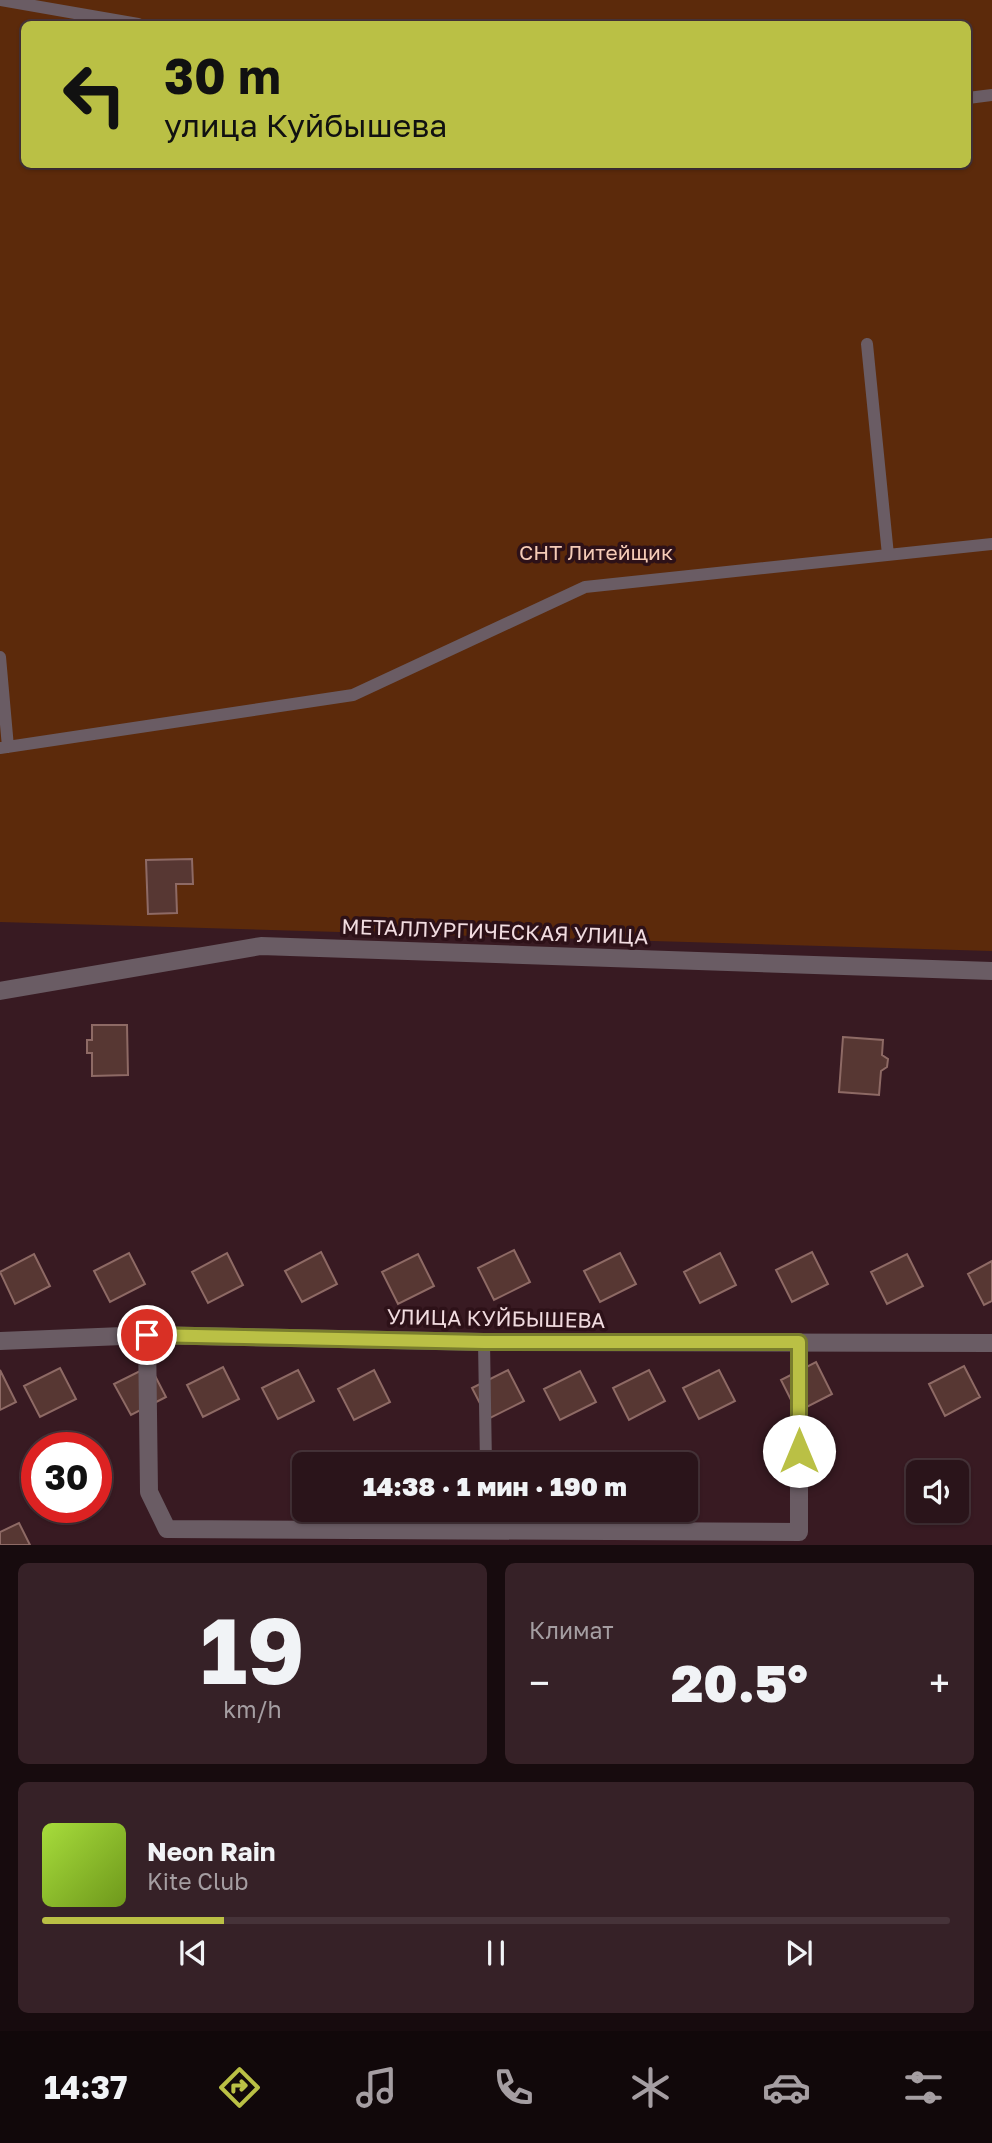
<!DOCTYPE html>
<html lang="ru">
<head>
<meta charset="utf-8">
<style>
	body { margin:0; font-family:"Golos Text",sans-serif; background:#362127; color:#f1f3f6; height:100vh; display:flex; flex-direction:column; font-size:26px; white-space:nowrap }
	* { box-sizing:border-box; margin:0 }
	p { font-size:23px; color:#a59ea2 }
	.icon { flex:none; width:38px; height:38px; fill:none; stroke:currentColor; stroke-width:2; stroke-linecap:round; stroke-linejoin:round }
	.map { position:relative; height:1545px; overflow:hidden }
	.details { display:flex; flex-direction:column; gap:18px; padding:18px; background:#170b0e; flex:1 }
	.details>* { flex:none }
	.guide { position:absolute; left:21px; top:21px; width:950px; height:147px; border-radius:10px; box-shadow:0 2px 5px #0004,0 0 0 2px #463339; background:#bac045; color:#111; overflow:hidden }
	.tools { position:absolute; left:906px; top:1460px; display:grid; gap:14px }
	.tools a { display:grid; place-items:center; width:63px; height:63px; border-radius:10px; background:#2a141a; box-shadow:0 2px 5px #0004,0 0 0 2px #463339; font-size:35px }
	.speed { position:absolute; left:21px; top:1432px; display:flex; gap:14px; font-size:35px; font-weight:700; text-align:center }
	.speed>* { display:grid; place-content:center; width:91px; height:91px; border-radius:50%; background:#2a141a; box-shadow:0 2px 5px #0004,0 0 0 2px #463339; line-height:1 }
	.speed .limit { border:10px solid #d22; background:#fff; color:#111 }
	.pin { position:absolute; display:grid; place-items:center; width:60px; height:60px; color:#fff; margin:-30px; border:4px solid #fff; border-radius:50%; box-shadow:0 2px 7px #0007 }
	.me { position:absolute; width:77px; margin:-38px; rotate:0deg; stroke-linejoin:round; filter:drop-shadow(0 0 5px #0008) }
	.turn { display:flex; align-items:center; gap:24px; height:147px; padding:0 28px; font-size:32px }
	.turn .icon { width:91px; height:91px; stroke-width:2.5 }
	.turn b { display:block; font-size:49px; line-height:60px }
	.big { font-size:52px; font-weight:800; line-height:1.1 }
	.details .tile { flex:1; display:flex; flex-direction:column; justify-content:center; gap:10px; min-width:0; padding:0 24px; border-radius:10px; background:#362127 }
	.details .dial { align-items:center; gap:0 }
	.dial b { font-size:91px; line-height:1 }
	.song { display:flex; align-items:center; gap:21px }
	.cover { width:84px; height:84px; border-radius:10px; background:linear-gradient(135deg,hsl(80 70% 55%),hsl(80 70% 35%)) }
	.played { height:7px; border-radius:4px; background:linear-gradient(90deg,#bac045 20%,#463339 20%) }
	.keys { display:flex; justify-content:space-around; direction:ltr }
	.heat { display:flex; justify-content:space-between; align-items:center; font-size:38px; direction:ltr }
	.details .tiles { flex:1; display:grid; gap:18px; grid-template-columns:1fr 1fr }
	.tile:last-child { grid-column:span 2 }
	.trip { position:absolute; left:292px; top:1452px; width:406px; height:70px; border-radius:10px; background:#2a141a; box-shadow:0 2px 5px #0004,0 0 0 2px #463339; font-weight:800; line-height:70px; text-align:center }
	.menu { display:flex; height:112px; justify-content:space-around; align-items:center; background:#11080a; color:#a59ea2 }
	.menu .icon { width:49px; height:49px }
	.menu .selected { color:#bac045 }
	.menu b { font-size:32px; color:#f1f3f6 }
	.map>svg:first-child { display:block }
	.green { fill:#5c2a0b; fill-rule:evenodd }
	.building { fill:#573733; stroke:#8e6a65; stroke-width:2 }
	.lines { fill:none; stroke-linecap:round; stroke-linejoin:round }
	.lane { stroke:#6a5c64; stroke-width:12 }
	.street { stroke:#6a5c64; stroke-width:18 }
	.route-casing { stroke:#797d2d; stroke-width:18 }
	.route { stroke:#bac045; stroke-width:12 }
	.labels { text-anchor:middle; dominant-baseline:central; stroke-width:7; stroke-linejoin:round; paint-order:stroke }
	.park-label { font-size:21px; fill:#f5cbb7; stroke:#2d1118 }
	.street-label { font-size:21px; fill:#f1dce0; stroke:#2d1118 }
</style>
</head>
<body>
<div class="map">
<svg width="992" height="1545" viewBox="0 0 992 1545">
	<rect width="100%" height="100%" fill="#381a22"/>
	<path class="green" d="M 0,0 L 992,0 L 992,951 L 0,922 ZM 24,24 L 968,24 L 968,164 L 24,164 Z"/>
	<path class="building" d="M 192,859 L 193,884 L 176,884 L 177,913 L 148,914 L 146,860 Z
		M 92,1025 L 127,1025 L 128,1075 L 92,1076 L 92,1053 L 87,1053 L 87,1040 L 92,1040 Z
		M 843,1037 L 883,1040 L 882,1055 L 888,1059 L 887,1067 L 881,1071 L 879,1095 L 839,1092 Z
		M 514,1250 L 530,1282 L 494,1300 L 478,1268 Z
		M 321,1252 L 337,1284 L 302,1302 L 285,1271 Z
		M 812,1252 L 828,1284 L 792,1302 L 776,1270 Z
		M 129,1253 L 145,1284 L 110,1302 L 94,1271 Z
		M 227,1253 L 243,1285 L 208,1303 L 192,1272 Z
		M 620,1253 L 636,1284 L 600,1302 L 584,1271 Z
		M 720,1253 L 736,1285 L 700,1303 L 684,1272 Z
		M 34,1254 L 50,1286 L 15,1304 L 0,1272 Z
		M 418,1254 L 434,1286 L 398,1304 L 382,1272 Z
		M 907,1254 L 923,1286 L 887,1304 L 871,1272 Z
		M 992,1261 L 992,1301 L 984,1305 L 968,1274 Z
		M 816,1362 L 832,1394 L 797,1412 L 781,1380 Z
		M 150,1366 L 166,1397 L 131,1415 L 114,1384 Z
		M 964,1366 L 980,1397 L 945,1416 L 929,1384 Z
		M 223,1367 L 239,1399 L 203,1417 L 187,1385 Z
		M 60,1368 L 76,1399 L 40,1417 L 24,1386 Z
		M 0,1370 L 16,1402 L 0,1410 Z
		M 298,1370 L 314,1401 L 278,1419 L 262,1388 Z
		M 374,1370 L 390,1402 L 354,1420 L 338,1389 Z
		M 508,1370 L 524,1401 L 488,1419 L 472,1388 Z
		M 649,1370 L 665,1401 L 629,1420 L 613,1388 Z
		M 719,1370 L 735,1401 L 699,1419 L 683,1388 Z
		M 580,1371 L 596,1402 L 560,1420 L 544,1389 Z
		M 19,1523 L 30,1545 L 0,1545 L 0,1532 Z"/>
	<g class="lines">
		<path class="lane" d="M 0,0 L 138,24
			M 968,98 L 992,95
			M 867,344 L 888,555
			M 0,657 L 8,747
			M 0,748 L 353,695 L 585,587 L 992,544
			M 484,1342 L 486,1465
			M 486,1510 L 486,1530"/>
		<path class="street" d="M 0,991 L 261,946 L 992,971
			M 147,1335 L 149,1492 L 167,1529 L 799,1532 L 799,1342
			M 0,1341 L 147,1335 L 484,1342 L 992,1343"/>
	</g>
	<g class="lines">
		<g class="route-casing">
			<path id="route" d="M 147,1335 L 484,1342 L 799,1342 L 799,1451"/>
		</g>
		<use href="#route" class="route"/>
	</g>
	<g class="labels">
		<g class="park-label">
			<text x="596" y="552">СНТ Литейщик</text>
		</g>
		<g class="street-label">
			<text transform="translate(495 931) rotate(2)">МЕТАЛЛУРГИЧЕСКАЯ УЛИЦА</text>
			<text transform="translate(496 1318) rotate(1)">УЛИЦА КУЙБЫШЕВА</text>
		</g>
	</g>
</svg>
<div class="tools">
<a><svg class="icon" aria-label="sound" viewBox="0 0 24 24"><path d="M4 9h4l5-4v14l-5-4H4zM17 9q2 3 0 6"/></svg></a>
</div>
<div class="speed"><div class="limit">30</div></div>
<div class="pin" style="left:147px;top:1335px;background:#d93025"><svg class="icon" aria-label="arrive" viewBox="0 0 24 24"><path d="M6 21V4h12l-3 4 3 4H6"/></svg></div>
<svg class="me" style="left:799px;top:1451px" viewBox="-20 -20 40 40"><circle r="19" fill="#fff"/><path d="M0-13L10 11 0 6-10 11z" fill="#bac045"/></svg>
<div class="trip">14:38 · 1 мин · 190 m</div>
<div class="guide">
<div class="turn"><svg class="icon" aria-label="left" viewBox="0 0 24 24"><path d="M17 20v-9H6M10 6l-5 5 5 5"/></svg><div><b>30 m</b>улица Куйбышева</div></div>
</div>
</div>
<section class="details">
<div class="tiles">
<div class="tile dial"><b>19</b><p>km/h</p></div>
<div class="tile"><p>Климат</p>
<div class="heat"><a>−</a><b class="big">20.5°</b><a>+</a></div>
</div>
<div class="tile">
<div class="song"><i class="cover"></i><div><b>Neon Rain</b><p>Kite Club</p></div></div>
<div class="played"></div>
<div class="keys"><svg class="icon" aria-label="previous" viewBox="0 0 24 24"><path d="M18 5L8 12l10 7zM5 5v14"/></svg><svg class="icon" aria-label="pause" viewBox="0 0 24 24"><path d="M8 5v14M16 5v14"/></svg><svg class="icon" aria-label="next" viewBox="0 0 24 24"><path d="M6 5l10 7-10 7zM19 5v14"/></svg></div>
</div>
</div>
</section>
<nav class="menu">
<b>14:37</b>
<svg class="icon selected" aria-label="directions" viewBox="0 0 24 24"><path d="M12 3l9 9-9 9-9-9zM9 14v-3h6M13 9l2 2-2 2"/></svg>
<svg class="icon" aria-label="music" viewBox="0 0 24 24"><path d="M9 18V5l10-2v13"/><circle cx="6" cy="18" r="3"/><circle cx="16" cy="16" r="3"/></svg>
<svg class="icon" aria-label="phone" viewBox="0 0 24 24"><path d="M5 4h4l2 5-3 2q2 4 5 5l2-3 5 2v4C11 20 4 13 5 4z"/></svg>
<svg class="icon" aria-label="climate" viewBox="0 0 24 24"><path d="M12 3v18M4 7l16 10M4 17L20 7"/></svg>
<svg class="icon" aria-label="car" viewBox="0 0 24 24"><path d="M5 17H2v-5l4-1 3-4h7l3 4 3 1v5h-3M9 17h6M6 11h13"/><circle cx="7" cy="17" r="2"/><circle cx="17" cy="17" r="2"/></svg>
<svg class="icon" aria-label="filters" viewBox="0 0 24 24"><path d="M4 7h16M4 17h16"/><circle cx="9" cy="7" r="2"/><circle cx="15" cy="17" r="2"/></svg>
</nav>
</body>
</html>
